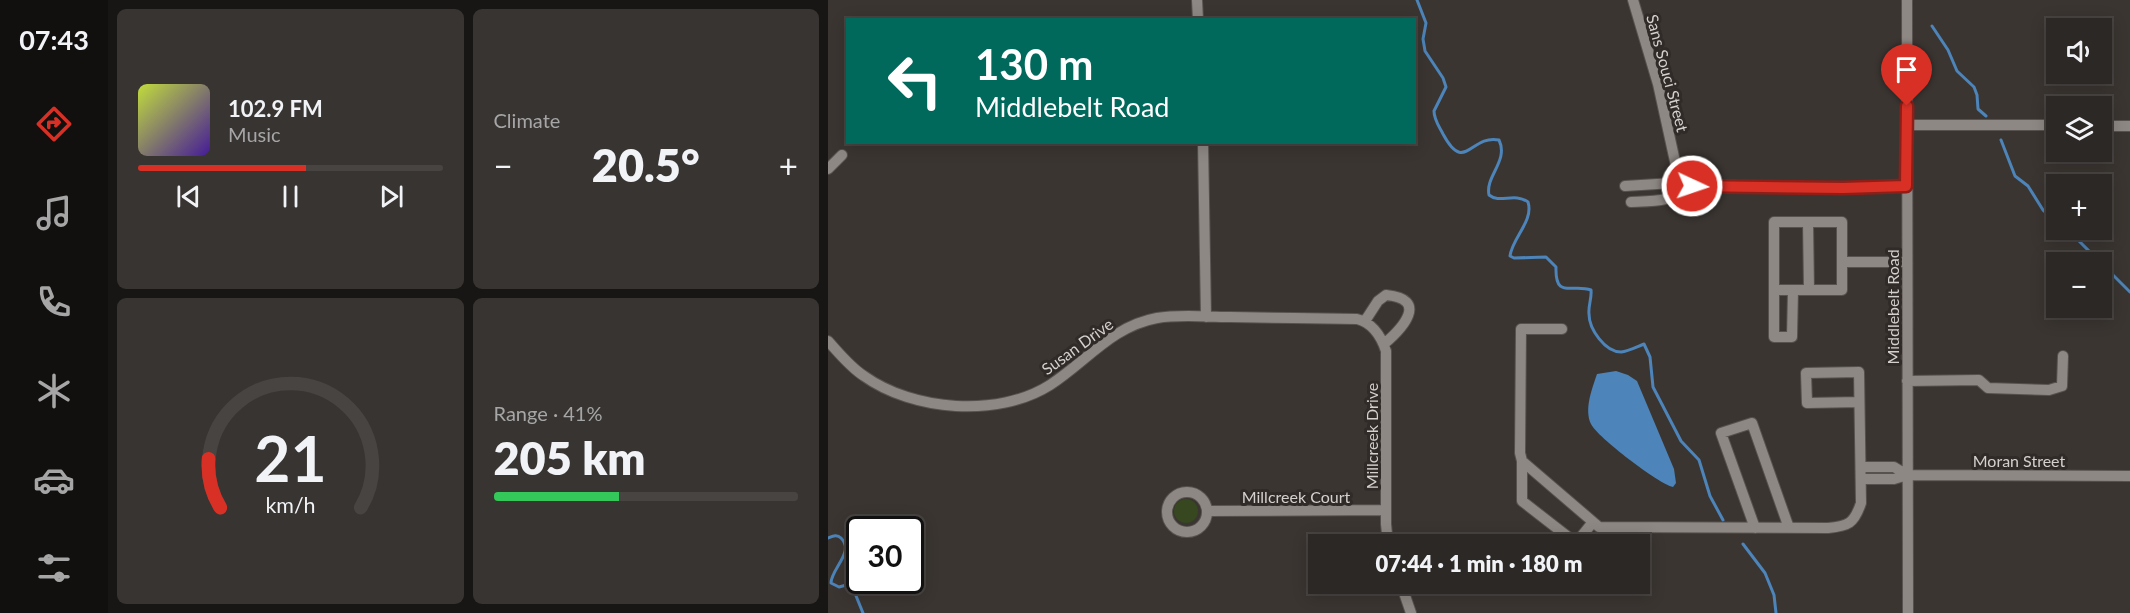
<!DOCTYPE html>
<html lang="en">
<head>
<meta charset="utf-8">
<style>
	body { margin:0; font-family:Lato,sans-serif; background:#383432; color:#f1f3f6; height:100vh; display:flex; flex-direction:column; font-size:22px; white-space:nowrap }
	* { box-sizing:border-box; margin:0 }
	p { font-size:20px; color:#a6a6a7 }
	.icon { flex:none; width:33px; height:33px; fill:none; stroke:currentColor; stroke-width:2; stroke-linecap:round; stroke-linejoin:round }
	.map { position:relative; flex:1; overflow:hidden }
	.details { display:flex; flex-direction:column; gap:9px; padding:9px; background:#181614; width:720px }
	.details>* { flex:none }
	.banner { position:absolute; left:18px; top:18px; width:570px; height:126px; border-radius:0px; box-shadow:0 3px 15px #0003,0 0 0 2px #484442; background:#00695c; color:#fff; overflow:hidden }
	.fabs { position:absolute; left:1218px; top:18px; display:grid; gap:12px }
	.fabs a { display:grid; place-items:center; width:66px; height:66px; border-radius:0px; background:#2c2825; box-shadow:0 3px 15px #0003,0 0 0 2px #484442; font-size:30px }
	.speed { position:absolute; left:18px; top:516px; display:flex; gap:12px; font-size:30px; font-weight:700; text-align:center }
	.speed>* { display:grid; place-content:center; width:78px; height:78px; border-radius:50%; background:#2c2825; box-shadow:0 3px 15px #0003,0 0 0 2px #484442; line-height:1 }
	.speed .limit { border:3px solid #111; border-radius:9px; background:#fff; color:#111 }
	.pin { position:absolute; display:grid; place-items:center; width:51px; height:51px; color:#fff; margin:-62px -26px; border-radius:50% 50% 50% 0; rotate:-45deg; box-shadow:0 0 6px #0007 }
	.pin .icon { rotate:45deg }
	.me { position:absolute; width:66px; margin:-33px; rotate:93deg; stroke-linejoin:round; filter:drop-shadow(0 0 4px #0008) }
	.turn { display:flex; align-items:center; gap:21px; height:126px; padding:0 30px; font-size:27px }
	.turn .icon { width:78px; height:78px; stroke-width:2.5 }
	.turn b { display:block; font-size:42px; line-height:51px }
	.big { font-size:45px; font-weight:800; line-height:1.1 }
	.details .card { flex:1; display:flex; flex-direction:column; justify-content:center; gap:9px; min-width:0; padding:0 21px; border-radius:9px; background:#383432 }
	.details .dial { align-items:center; gap:0 }
	.dial svg { height:156px; overflow:visible; fill:none; stroke:#484442; stroke-width:7; stroke-linecap:round; text-anchor:middle }
	.dial text { fill:#f1f3f6; stroke:none }
	.song { display:flex; align-items:center; gap:18px }
	.cover { width:72px; height:72px; border-radius:9px; background:linear-gradient(135deg,hsl(70 70% 55%),hsl(260 70% 35%)) }
	.played { height:6px; border-radius:3px; background:linear-gradient(90deg,#d93025 55%,#484442 55%) }
	.keys { display:flex; justify-content:space-around; direction:ltr }
	.heat { display:flex; justify-content:space-between; align-items:center; font-size:33px; direction:ltr }
	.charge { height:9px; border-radius:4px; background:linear-gradient(90deg,#34c759 41%,#484442 0) }
	.details .tiles { flex:1; display:grid; gap:9px; grid-template-columns:repeat(2,1fr) }
	.trip { position:absolute; left:480px; top:534px; width:342px; height:60px; border-radius:0px; background:#2c2825; box-shadow:0 3px 15px #0003,0 0 0 2px #484442; font-weight:800; line-height:60px; text-align:center }
	main { display:flex; flex:1; min-height:0 }
	.menu { display:flex; flex-direction:column; width:108px; justify-content:space-around; align-items:center; background:#12100f; color:#a6a6a7 }
	.menu .icon { width:42px; height:42px }
	.menu .active { color:#d93025 }
	.menu b { font-size:27px; color:#f1f3f6 }
	.map>svg:first-child { display:block }
	.green { fill:#374720 }
	.water { fill:#4d84b9 }
	.lines { fill:none; stroke-linecap:round; stroke-linejoin:round }
	.stream { stroke:#4d84b9; stroke-width:3 }
	.minor-casing { stroke:#57524f; stroke-width:12 }
	.minor { stroke:#8e8884; stroke-width:10 }
	.route-casing { stroke:#8d1f18; stroke-width:15 }
	.route { stroke:#d93025; stroke-width:10 }
	.labels { text-anchor:middle; dominant-baseline:central; stroke-width:6; stroke-linejoin:round; paint-order:stroke }
	.street-label { font-size:16px; fill:#d4d0ce; stroke:#302b28 }
</style>
</head>
<body>
<main>
<nav class="menu">
<b>07:43</b>
<svg class="icon active" aria-label="directions" viewBox="0 0 24 24"><path d="M12 3l9 9-9 9-9-9zM9 14v-3h6M13 9l2 2-2 2"/></svg>
<svg class="icon" aria-label="music" viewBox="0 0 24 24"><path d="M9 18V5l10-2v13"/><circle cx="6" cy="18" r="3"/><circle cx="16" cy="16" r="3"/></svg>
<svg class="icon" aria-label="phone" viewBox="0 0 24 24"><path d="M5 4h4l2 5-3 2q2 4 5 5l2-3 5 2v4C11 20 4 13 5 4z"/></svg>
<svg class="icon" aria-label="climate" viewBox="0 0 24 24"><path d="M12 3v18M4 7l16 10M4 17L20 7"/></svg>
<svg class="icon" aria-label="car" viewBox="0 0 24 24"><path d="M5 17H2v-5l4-1 3-4h7l3 4 3 1v5h-3M9 17h6M6 11h13"/><circle cx="7" cy="17" r="2"/><circle cx="17" cy="17" r="2"/></svg>
<svg class="icon" aria-label="filters" viewBox="0 0 24 24"><path d="M4 7h16M4 17h16"/><circle cx="9" cy="7" r="2"/><circle cx="15" cy="17" r="2"/></svg>
</nav>
<section class="details">
<div class="tiles">
<div class="card">
<div class="song"><i class="cover"></i><div><b>102.9 FM</b><p>Music</p></div></div>
<div class="played"></div>
<div class="keys"><svg class="icon" aria-label="previous" viewBox="0 0 24 24"><path d="M18 5L8 12l10 7zM5 5v14"/></svg><svg class="icon" aria-label="pause" viewBox="0 0 24 24"><path d="M8 5v14M16 5v14"/></svg><svg class="icon" aria-label="next" viewBox="0 0 24 24"><path d="M6 5l10 7-10 7zM19 5v14"/></svg></div>
</div>
<div class="card"><p>Climate</p>
<div class="heat"><a>−</a><b class="big">20.5°</b><a>+</a></div>
</div>
<div class="card dial"><svg viewBox="0 0 100 80">
<path d="M14 69A42 42 0 1 1 86 69"/>
<path d="M14 69A42 42 0 0 1 8 44" stroke="#d93025"/>
<text x="50" y="56" font-size="32" font-weight="700">21</text>
<text x="50" y="72" font-size="11">km/h</text>
</svg></div>
<div class="card"><p>Range · 41%</p><b class="big">205 km</b><div class="charge"></div></div>
</div>
</section>
<div class="map">
<svg width="1302" height="613" viewBox="0 0 1302 613">
	<rect width="100%" height="100%" fill="#3a3531"/>
	<path class="green" d="M346 511a12 12 0 1 1 24 0a12 12 0 1 1-24 0Z"/>
	<path class="water" d="M 788,371 L 800,375 L 809,381 L 846,469 L 848,483 L 845,487 C 831,484 769,437 763,424 C 756,409 764,389 769,374 Z"/>
	<g class="lines">
		<path class="stream" d="M 589,0 L 598,23 L 595,39 L 597,51 L 615,78 L 618,87 L 606,111 C 606,120 611,126 615,134 C 637,175 642,134 671,140 C 681,161 657,176 661,195 C 672,204 686,192 700,202 C 706,221 684,238 682,256 L 686,258 L 718,257 L 728,267 C 727,300 744,283 763,290 C 764,298 760,306 761,314 C 761,329 777,352 793,352 C 801,351 808,347 816,344 L 822,357 L 825,387 L 853,441 L 871,460 L 882,496 L 895,520
			M 1104,26 L 1120,50 L 1129,71 L 1146,87 L 1149,95 L 1150,109 L 1158,116
			M 1173,140 L 1187,176 L 1200,186 L 1215,210 L 1228,221
			M 1240,230 L 1272,262
			M 1274,264 L 1302,292
			M 0,538 C 5,536 9,534 13,538 C 27,552 3,569 3,583 L 11,587 L 22,584 L 24,586 L 35,613
			M 915,544 L 937,573 L 946,595 L 948,613"/>
		<g class="minor-casing">
			<path id="minor" d="M 369,0 L 370,20
				M 805,0 L 830,84 L 848,166 L 853,178 L 864,186 L 1015,188 L 1078,186
				M 1079,0 L 1080,613
				M 1079,125 L 1228,125
				M 1274,126 L 1302,126
				M 375,142 L 378,317
				M 0,169 L 14,155
				M 797,186 L 845,183 L 853,178
				M 803,202 C 832,201 840,202 864,186
				M 980,222 L 981,290
				M 1014,262 L 1014,290 L 946,290 L 946,222 L 1014,222 L 1014,262 L 1078,262
				M 946,290 L 946,337 L 964,337 L 965,290
				M 537,321 L 550,301 L 558,295 C 601,299 575,328 556,344
				M 734,329 L 693,329 L 692,453 L 694,461 L 771,527 L 1000,528 C 1020,526 1026,524 1033,503 L 1031,372 L 978,373 L 979,403 L 1031,402
				M 0,341 C 11,353 22,367 36,376 C 85,411 170,418 222,385 C 258,362 284,326 329,318 C 352,314 378,317 402,317 C 444,318 487,318 529,319 C 545,323 553,336 558,351 L 558,524 L 560,544
				M 1079,381 L 1151,380 L 1160,388 L 1221,390 L 1234,386 L 1235,356
				M 694,461 L 694,501 L 748,543 L 765,522
				M 1034,467 L 1066,467 L 1079,475
				M 1034,479 L 1066,479 L 1079,475 L 1302,476
				M339 512a20 20 0 1 1 40 0a20 20 0 1 1-40 0Z
				M 379,511 L 558,510
				M 927,528 L 893,433 L 924,423 L 961,528
				M 573,584 L 583,613"/>
		</g>
		<use href="#minor" class="minor"/>
	</g>
	<g class="lines">
		<g class="route-casing">
			<path id="route" d="M 864,186 L 1015,188 L 1078,186 L 1079,106"/>
		</g>
		<use href="#route" class="route"/>
	</g>
	<g class="labels">
		<g class="street-label">
			<text transform="translate(840 73) rotate(75)">Sans Souci Street</text>
			<text transform="translate(1064 307) rotate(-90)">Middlebelt Road</text>
			<text transform="translate(249 346) rotate(-36)">Susan Drive</text>
			<text transform="translate(543 436) rotate(-90)">Millcreek Drive</text>
			<text x="1191" y="460">Moran Street</text>
			<text x="468" y="496">Millcreek Court</text>
		</g>
	</g>
</svg>
<div class="fabs">
<a><svg class="icon" aria-label="sound" viewBox="0 0 24 24"><path d="M4 9h4l5-4v14l-5-4H4zM17 9q2 3 0 6"/></svg></a>
<a><svg class="icon" aria-label="layers" viewBox="0 0 24 24"><path d="M12 4l9 5-9 5-9-5zM3 14l9 5 9-5"/></svg></a>
<a>+</a>
<a>−</a>
</div>
<div class="speed"><div class="limit">30</div></div>
<div class="pin" style="left:1079px;top:106px;background:#d93025"><svg class="icon" aria-label="arrive" viewBox="0 0 24 24"><path d="M6 21V4h12l-3 4 3 4H6"/></svg></div>
<svg class="me" style="left:864px;top:186px" viewBox="-20 -20 40 40"><circle r="17" fill="#d93025" stroke="#fff" stroke-width="3"/><path d="M0-11L8 9 0 5-8 9z" fill="#fff"/></svg>
<div class="trip">07:44 · 1 min · 180 m</div>
<div class="banner">
<div class="turn"><svg class="icon" aria-label="left" viewBox="0 0 24 24"><path d="M17 20v-9H6M10 6l-5 5 5 5"/></svg><div><b>130 m</b>Middlebelt Road</div></div>
</div>
</div>
</main>
</body>
</html>
